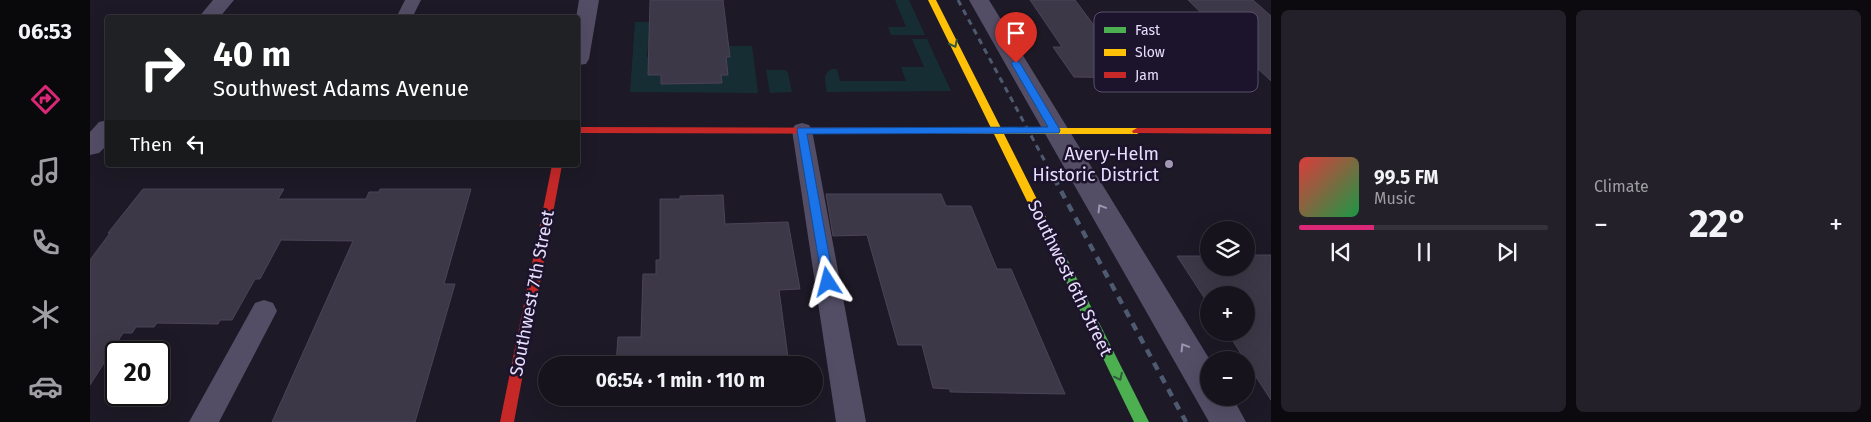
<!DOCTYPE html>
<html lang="en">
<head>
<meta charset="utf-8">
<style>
	body { margin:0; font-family:"Fira Sans",sans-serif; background:#232029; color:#f1f3f6; height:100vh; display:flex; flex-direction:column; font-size:19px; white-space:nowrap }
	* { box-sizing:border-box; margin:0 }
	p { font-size:16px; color:#9e9ea3 }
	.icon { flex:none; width:28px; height:28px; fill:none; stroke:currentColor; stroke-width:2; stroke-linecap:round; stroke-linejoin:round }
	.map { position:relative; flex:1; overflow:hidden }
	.drawer { display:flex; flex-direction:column; gap:10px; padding:10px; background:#0c0a0f; width:600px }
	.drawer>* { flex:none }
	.hud { position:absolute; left:15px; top:15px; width:475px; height:152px; border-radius:5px; box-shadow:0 5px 20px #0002,0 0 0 1px #35323b; background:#202124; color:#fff; overflow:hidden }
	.controls { position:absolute; left:1110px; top:221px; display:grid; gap:10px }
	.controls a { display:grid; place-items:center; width:55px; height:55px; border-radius:50%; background:#16131c; box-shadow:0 5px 20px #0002,0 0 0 1px #35323b; font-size:25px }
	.speed { position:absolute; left:15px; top:341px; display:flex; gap:10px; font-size:25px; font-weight:700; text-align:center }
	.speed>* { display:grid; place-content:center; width:65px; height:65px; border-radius:50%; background:#16131c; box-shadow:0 5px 20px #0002,0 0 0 1px #35323b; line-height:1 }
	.speed .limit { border:2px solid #111; border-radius:8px; background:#fff; color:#111 }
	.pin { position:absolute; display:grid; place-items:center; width:42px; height:42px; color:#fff; margin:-51px -21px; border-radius:50% 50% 50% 0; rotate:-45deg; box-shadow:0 0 5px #0007 }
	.pin .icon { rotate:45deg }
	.me { position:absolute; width:55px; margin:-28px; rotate:351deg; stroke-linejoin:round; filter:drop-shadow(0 0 4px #0008) }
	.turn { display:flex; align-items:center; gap:18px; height:105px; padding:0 25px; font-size:22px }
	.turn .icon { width:65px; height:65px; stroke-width:2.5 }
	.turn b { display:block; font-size:35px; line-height:42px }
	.then { display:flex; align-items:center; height:48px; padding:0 25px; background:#0003; gap:10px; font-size:19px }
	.big { font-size:38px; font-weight:700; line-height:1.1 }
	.drawer .card { flex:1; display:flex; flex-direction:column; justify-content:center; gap:8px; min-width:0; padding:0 18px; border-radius:8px; background:#232029 }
	.song { display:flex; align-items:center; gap:15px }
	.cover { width:60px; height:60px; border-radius:8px; background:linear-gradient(135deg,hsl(0 70% 55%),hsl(140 70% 35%)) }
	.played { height:5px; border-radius:2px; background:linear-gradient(90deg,#db2777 30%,#35323b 30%) }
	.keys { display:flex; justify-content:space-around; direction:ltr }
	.heat { display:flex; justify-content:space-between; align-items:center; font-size:28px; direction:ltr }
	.drawer .tiles { flex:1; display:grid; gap:10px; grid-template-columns:repeat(2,1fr) }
	.trip { position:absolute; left:448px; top:356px; width:285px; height:50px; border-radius:25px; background:#16131c; box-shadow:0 5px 20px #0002,0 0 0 1px #35323b; font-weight:700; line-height:50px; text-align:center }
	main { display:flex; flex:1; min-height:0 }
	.tab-bar { display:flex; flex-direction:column; width:90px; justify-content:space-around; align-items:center; background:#09080b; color:#9e9ea3 }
	.tab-bar .icon { width:35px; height:35px }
	.tab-bar .active { color:#db2777 }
	.tab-bar b { font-size:22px; color:#f1f3f6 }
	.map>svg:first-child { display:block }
	.green { fill:#172d34 }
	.building { fill:#3d3847; stroke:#4b4458 }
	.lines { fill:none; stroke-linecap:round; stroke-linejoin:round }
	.lane { fill:#534e66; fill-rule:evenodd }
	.street { fill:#534e66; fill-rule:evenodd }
	.fast { fill:#4caf50; fill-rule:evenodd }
	.slow { fill:#ffc107; fill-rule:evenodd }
	.jam { fill:#c62828; fill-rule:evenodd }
	.rail-far1 { stroke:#4e5a70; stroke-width:3; stroke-dasharray:6 5; stroke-linecap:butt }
	.rail { stroke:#4e5a70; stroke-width:4.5; stroke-dasharray:8 7; stroke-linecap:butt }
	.oneway { stroke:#32593c }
	.oneway2 { stroke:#9e96b2 }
	.route { fill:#1a73e8; stroke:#114b97 }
	.poi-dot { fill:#a199b2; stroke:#1c132c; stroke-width:2 }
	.labels { text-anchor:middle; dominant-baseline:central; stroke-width:5; stroke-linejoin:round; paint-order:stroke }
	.poi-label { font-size:18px; fill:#e8defe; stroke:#1c132c; text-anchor:end }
	.street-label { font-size:18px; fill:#e8defe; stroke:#1c132c }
	.key { fill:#1c132c; stroke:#59506b; stroke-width:1 }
	.key-label { font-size:14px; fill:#e8defe }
</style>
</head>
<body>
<main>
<nav class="tab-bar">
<b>06:53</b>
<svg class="icon active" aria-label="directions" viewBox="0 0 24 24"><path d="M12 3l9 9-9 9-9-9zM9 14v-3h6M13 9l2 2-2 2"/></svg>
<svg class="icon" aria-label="music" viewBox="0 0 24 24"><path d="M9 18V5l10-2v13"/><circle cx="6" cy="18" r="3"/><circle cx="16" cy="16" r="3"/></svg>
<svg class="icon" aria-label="phone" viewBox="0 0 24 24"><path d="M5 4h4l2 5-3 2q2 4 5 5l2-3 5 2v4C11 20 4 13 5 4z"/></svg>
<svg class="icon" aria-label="climate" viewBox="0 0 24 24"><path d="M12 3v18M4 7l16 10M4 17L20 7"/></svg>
<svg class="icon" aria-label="car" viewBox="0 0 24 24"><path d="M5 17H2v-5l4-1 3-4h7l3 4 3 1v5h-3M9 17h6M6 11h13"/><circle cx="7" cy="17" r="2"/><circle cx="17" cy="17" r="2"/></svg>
</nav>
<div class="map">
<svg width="1181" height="422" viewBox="0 0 1181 422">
	<rect width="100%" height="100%" fill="#1d1926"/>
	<path class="green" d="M 805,0 L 819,0 L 835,35 L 801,35 L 798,27 L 816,27 Z
		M 545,22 L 571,22 L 561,44 L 558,44 L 557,57 L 572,57 L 572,84 L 632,83 L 631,75 L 638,74 L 636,60 L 626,58 L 640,57 L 639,46 L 662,46 L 668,93 L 540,92 Z
		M 822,39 L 837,39 L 861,91 L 737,92 C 735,82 732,74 742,69 L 747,69 L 750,81 L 816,81 L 811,67 L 834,67 Z
		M 676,70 L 695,70 L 698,73 L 702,92 L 680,93 Z"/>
	<path class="building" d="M 560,0 L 633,0 L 640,57 L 636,57 L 638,75 L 631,75 L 632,83 L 571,84 L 571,75 L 558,75 Z
		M 940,0 L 985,0 L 1009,32 L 1131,32 L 1098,0 L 1163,0 L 1181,16 L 1181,81 L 1164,65 L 1093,64 L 1099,71 L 1089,71 L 1096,79 L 984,77 L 963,47 L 972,47 Z
		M 53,189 L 194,189 L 188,199 L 276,199 L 279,192 L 289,192 L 290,189 L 381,189 L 354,284 L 365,284 L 325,422 L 182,422 L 263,241 L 191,240 L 170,279 L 165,279 L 142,320 L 130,320 L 128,324 L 67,323 L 64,327 L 46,327 L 42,333 L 33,333 L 0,385 L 0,260 L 20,233 L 18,233 Z
		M 736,194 L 851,194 L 856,206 L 881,206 L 907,269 L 921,269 L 975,394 L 860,392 L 860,389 L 843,388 L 832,345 L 808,345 L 777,235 L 743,236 Z
		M 633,195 L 635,224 L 698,222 L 710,289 L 689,290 L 699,365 L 526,365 L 528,337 L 551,337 L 553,274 L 566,274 L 566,260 L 570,260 L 570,199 L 590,199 L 590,196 Z
		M 1156,255 L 1181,255 L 1181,400 L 1137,332 L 1156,332 L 1156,295 L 1119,295 L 1119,305 L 1087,256 L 1119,256 L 1119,268 L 1156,268 Z
		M 524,398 L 703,398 L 704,402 L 524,403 Z"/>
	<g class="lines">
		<path class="lane" d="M 315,0 L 331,0 L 322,18 L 306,18 Z
			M 712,123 L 719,125 L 722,130 L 776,422 L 746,422 L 702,130 L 705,125 Z
			M 174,300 L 183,303 L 187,311 L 129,422 L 99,422 L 165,303 Z"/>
		<path class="street" d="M 123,0 L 144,0 L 129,18 L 108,18 Z
			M 489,0 L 509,0 L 499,59 L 496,64 L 488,65 L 488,18 L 486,18 Z
			M 879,0 L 899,0 L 1120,360 L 1119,398 L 1143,398 L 1156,422 L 1119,422 Z
			M 18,120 L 18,144 L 9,153 L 0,155 L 0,132 L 9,122 Z"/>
		<path class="fast" d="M 966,244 L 970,246 L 972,249 L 1059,422 L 1044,422 L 960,249 L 962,246 Z"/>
		<path class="slow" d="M 838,0 L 846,0 L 911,128 L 1047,128 L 1052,131 L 1047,134 L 914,134 L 972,249 L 970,252 L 962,252 L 904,134 L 838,134 L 833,131 L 838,128 L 901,128 Z"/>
		<path class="jam" d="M 488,127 L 838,128 L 843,131 L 838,134 L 488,133 Z
			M 1047,128 L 1181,128 L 1181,134 L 1043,133 L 1042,131 Z
			M 462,165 L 472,165 L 424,422 L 410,422 Z"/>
		<path class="rail-far1" d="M 868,0 L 965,180"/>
		<path class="rail" d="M 964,178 L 1096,422"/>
	</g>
	<defs><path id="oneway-chevron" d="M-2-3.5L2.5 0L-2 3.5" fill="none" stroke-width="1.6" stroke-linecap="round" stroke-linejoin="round" transform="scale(1.25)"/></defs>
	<g class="oneway">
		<use href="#oneway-chevron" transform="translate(864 44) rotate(63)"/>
		<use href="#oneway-chevron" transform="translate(1029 377) rotate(64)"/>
	</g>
	<g class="oneway2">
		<use href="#oneway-chevron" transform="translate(1011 208) rotate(-121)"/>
		<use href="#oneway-chevron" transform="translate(1094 347) rotate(-121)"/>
	</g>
	<path class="route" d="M 926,60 L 930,63 L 970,130 L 969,133 L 717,134 L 744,282 L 742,286 L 733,286 L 707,130 L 708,128 L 958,127 L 921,63 Z"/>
	<circle class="poi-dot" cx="1079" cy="164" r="5"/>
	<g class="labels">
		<g class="poi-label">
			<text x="1069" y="154">Avery-Helm<tspan x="1069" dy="21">Historic District</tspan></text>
		</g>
		<g class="street-label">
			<text transform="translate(980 278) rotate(64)">Southwest 6th Street</text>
			<text transform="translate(442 293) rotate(-79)">Southwest 7th Street</text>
		</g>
	</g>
	<rect x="1004" y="12" width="164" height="80" rx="8" class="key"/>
	<rect x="1014" y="27" width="22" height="6" fill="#4caf50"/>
	<rect x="1014" y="49" width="22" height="7" fill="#ffc107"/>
	<rect x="1014" y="72" width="22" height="6" fill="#c62828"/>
	<g class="key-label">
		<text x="1045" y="35">Fast</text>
		<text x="1045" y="57">Slow</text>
		<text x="1045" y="80">Jam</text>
	</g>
</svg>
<div class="controls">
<a><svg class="icon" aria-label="layers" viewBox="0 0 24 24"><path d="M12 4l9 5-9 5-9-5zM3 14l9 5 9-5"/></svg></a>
<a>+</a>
<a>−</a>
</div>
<div class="speed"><div class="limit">20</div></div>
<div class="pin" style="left:926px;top:63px;background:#d93025"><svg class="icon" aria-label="arrive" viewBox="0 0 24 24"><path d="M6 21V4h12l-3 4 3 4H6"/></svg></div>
<svg class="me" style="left:738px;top:282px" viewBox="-20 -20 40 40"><path d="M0-17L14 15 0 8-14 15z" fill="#1a73e8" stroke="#fff" stroke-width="4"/></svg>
<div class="trip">06:54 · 1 min · 110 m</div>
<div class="hud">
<div class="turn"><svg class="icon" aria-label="right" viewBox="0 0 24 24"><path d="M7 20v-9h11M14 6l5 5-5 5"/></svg><div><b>40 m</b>Southwest Adams Avenue</div></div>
<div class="then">Then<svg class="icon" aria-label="left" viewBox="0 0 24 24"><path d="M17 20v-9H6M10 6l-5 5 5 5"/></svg></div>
</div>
</div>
<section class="drawer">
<div class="tiles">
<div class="card">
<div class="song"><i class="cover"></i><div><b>99.5 FM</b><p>Music</p></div></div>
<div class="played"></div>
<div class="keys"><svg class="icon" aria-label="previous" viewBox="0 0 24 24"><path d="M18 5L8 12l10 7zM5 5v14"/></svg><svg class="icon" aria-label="pause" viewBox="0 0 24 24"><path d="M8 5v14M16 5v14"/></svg><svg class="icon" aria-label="next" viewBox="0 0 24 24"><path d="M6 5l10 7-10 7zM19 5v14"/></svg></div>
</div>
<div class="card"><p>Climate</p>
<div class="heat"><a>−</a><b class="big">22°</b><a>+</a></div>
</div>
</div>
</section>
</main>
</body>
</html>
